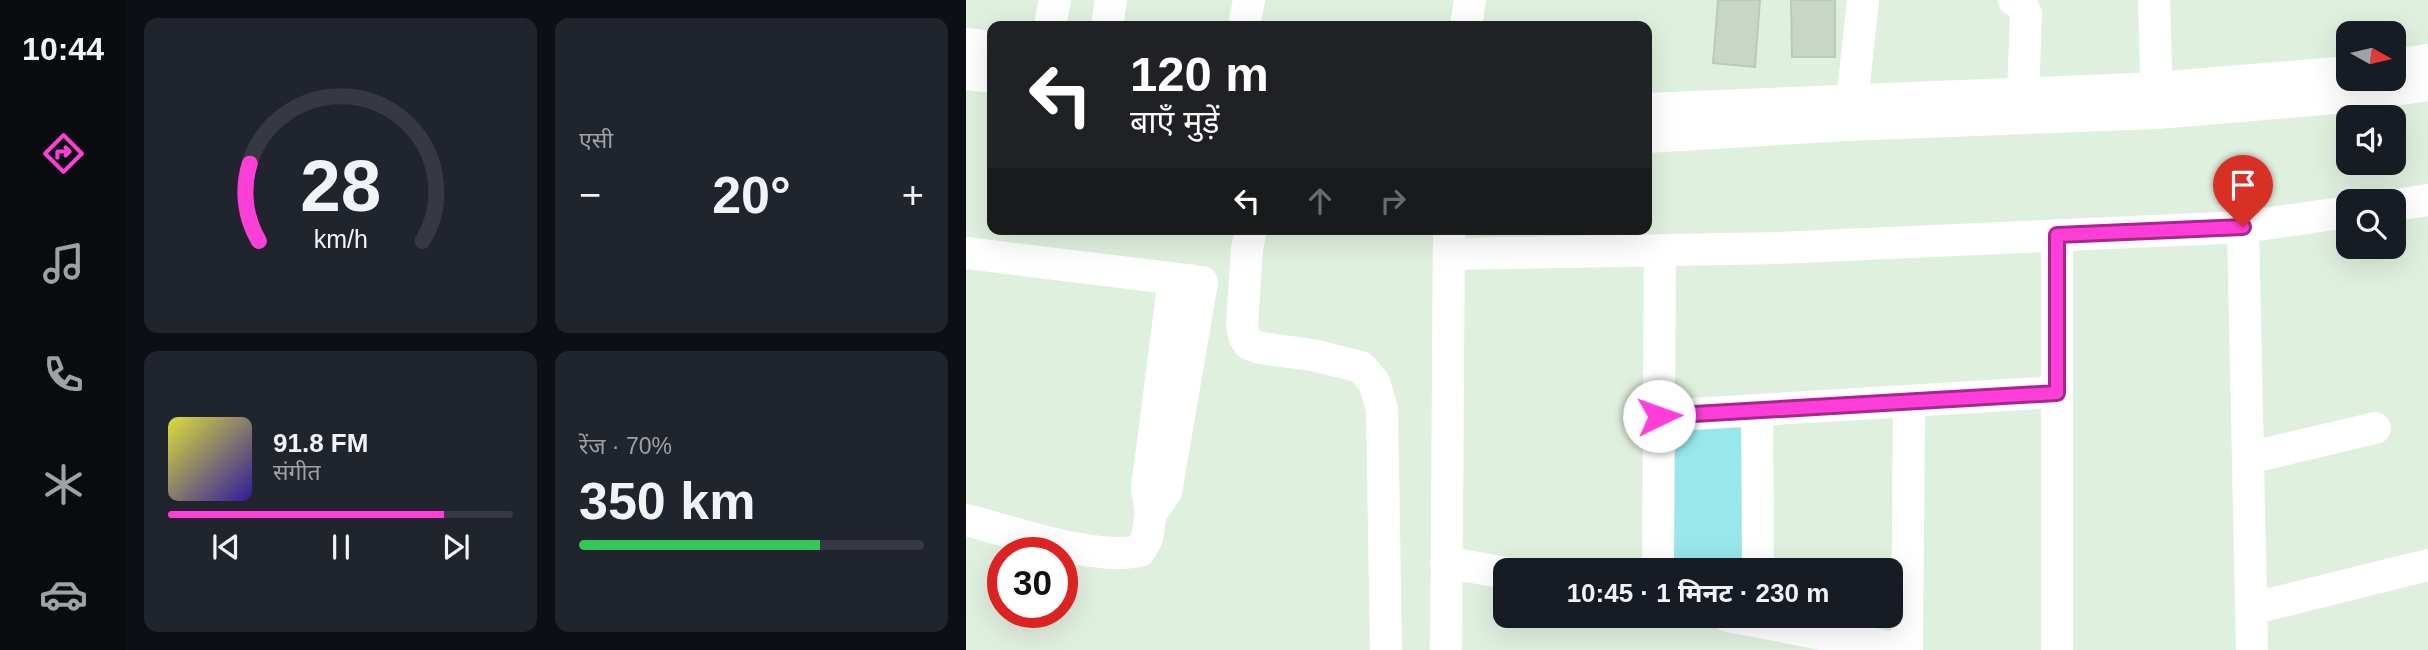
<!DOCTYPE html>
<html lang="hi">
<head>
<meta charset="utf-8">
<style>
	body { margin:0; font-family:Arial,"Noto Sans Devanagari",sans-serif; background:#20242c; color:#f1f3f6; height:100vh; display:flex; flex-direction:column; font-size:26px; white-space:nowrap }
	* { box-sizing:border-box; margin:0 }
	p { font-size:23px; color:#9ea1a6 }
	.icon { flex:none; width:38px; height:38px; fill:none; stroke:currentColor; stroke-width:2; stroke-linecap:round; stroke-linejoin:round }
	.map { position:relative; flex:1; overflow:hidden }
	.sheet { display:flex; flex-direction:column; gap:18px; padding:18px; background:#0d0f14; width:840px }
	.sheet>* { flex:none }
	.hud { position:absolute; left:21px; top:21px; width:665px; height:214px; border-radius:14px; box-shadow:0 7px 28px #0002; background:#202124; color:#fff; overflow:hidden }
	.needle { width:46px; rotate:98deg }
	.fabs { position:absolute; left:1370px; top:21px; display:grid; gap:14px }
	.fabs a { display:grid; place-items:center; width:70px; height:70px; border-radius:14px; background:#171b24; box-shadow:0 7px 28px #0002; font-size:35px }
	.speed { position:absolute; left:21px; top:537px; display:flex; gap:14px; font-size:35px; font-weight:700; text-align:center }
	.speed>* { display:grid; place-content:center; width:91px; height:91px; border-radius:50%; background:#171b24; box-shadow:0 7px 28px #0002; line-height:1 }
	.speed .limit { border:10px solid #d22; background:#fff; color:#111 }
	.pin { position:absolute; display:grid; place-items:center; width:60px; height:60px; color:#fff; margin:-72px -30px; border-radius:50% 50% 50% 0; rotate:-45deg; box-shadow:0 0 7px #0007 }
	.pin .icon { rotate:45deg }
	.me { position:absolute; width:77px; margin:-38px; rotate:87deg; stroke-linejoin:round; filter:drop-shadow(0 0 5px #0008) }
	.turn { display:flex; align-items:center; gap:24px; height:147px; padding:0 28px; font-size:32px }
	.turn .icon { width:91px; height:91px; stroke-width:2.5 }
	.turn b { display:block; font-size:49px; line-height:60px }
	.lanes { display:flex; align-items:center; height:66px; padding:0 28px; background:#0003; justify-content:center; gap:35px; direction:ltr }
	.lanes .off { opacity:.35 }
	.big { font-size:52px; font-weight:700; line-height:1.1 }
	.sheet .card { flex:1; display:flex; flex-direction:column; justify-content:center; gap:10px; min-width:0; padding:0 24px; border-radius:14px; background:#20242c }
	.sheet .dial { align-items:center; gap:0 }
	.dial svg { height:182px; overflow:visible; fill:none; stroke:#363941; stroke-width:7; stroke-linecap:round; text-anchor:middle }
	.dial text { fill:#f1f3f6; stroke:none }
	.song { display:flex; align-items:center; gap:21px }
	.cover { width:84px; height:84px; border-radius:10px; background:linear-gradient(135deg,hsl(60 70% 55%),hsl(250 70% 35%)) }
	.played { height:7px; border-radius:4px; background:linear-gradient(90deg,#ff3dd9 80%,#363941 80%) }
	.keys { display:flex; justify-content:space-around; direction:ltr }
	.heat { display:flex; justify-content:space-between; align-items:center; font-size:38px; direction:ltr }
	.charge { height:10px; border-radius:5px; background:linear-gradient(90deg,#34c759 70%,#363941 0) }
	.sheet .tiles { flex:1; display:grid; gap:18px; grid-template-columns:repeat(2,1fr) }
	.trip { position:absolute; left:527px; top:558px; width:410px; height:70px; border-radius:14px; background:#171b24; box-shadow:0 7px 28px #0002; font-weight:700; line-height:70px; text-align:center }
	main { display:flex; flex:1; min-height:0 }
	.menu { display:flex; flex-direction:column; width:126px; justify-content:space-around; align-items:center; background:#090b0e; color:#9ea1a6 }
	.menu .icon { width:49px; height:49px }
	.menu .on { color:#ff3dd9 }
	.menu b { font-size:32px; color:#f1f3f6 }
	.map>svg:first-child { display:block }
	.green { fill:#97e7eb }
	.building { fill:#c7d6c7; stroke:#b8ccb9; stroke-width:2 }
	.lines { fill:none; stroke-linecap:round; stroke-linejoin:round }
	.minor { stroke:#fff; stroke-width:32 }
	.route-casing { stroke:#a6288d; stroke-width:18 }
	.route { stroke:#ff3dd9; stroke-width:12 }
</style>
</head>
<body>
<main>
<nav class="menu">
<b>10:44</b>
<svg class="icon on" aria-label="directions" viewBox="0 0 24 24"><path d="M12 3l9 9-9 9-9-9zM9 14v-3h6M13 9l2 2-2 2"/></svg>
<svg class="icon" aria-label="music" viewBox="0 0 24 24"><path d="M9 18V5l10-2v13"/><circle cx="6" cy="18" r="3"/><circle cx="16" cy="16" r="3"/></svg>
<svg class="icon" aria-label="phone" viewBox="0 0 24 24"><path d="M5 4h4l2 5-3 2q2 4 5 5l2-3 5 2v4C11 20 4 13 5 4z"/></svg>
<svg class="icon" aria-label="climate" viewBox="0 0 24 24"><path d="M12 3v18M4 7l16 10M4 17L20 7"/></svg>
<svg class="icon" aria-label="car" viewBox="0 0 24 24"><path d="M5 17H2v-5l4-1 3-4h7l3 4 3 1v5h-3M9 17h6M6 11h13"/><circle cx="7" cy="17" r="2"/><circle cx="17" cy="17" r="2"/></svg>
</nav>
<section class="sheet">
<div class="tiles">
<div class="card dial"><svg viewBox="0 0 100 80">
<path d="M14 69A42 42 0 1 1 86 69"/>
<path d="M14 69A42 42 0 0 1 10 35" stroke="#ff3dd9"/>
<text x="50" y="56" font-size="32" font-weight="700">28</text>
<text x="50" y="72" font-size="11">km/h</text>
</svg></div>
<div class="card"><p>एसी</p>
<div class="heat"><a>−</a><b class="big">20°</b><a>+</a></div>
</div>
<div class="card">
<div class="song"><i class="cover"></i><div><b>91.8 FM</b><p>संगीत</p></div></div>
<div class="played"></div>
<div class="keys"><svg class="icon" aria-label="previous" viewBox="0 0 24 24"><path d="M18 5L8 12l10 7zM5 5v14"/></svg><svg class="icon" aria-label="pause" viewBox="0 0 24 24"><path d="M8 5v14M16 5v14"/></svg><svg class="icon" aria-label="next" viewBox="0 0 24 24"><path d="M6 5l10 7-10 7zM19 5v14"/></svg></div>
</div>
<div class="card"><p>रेंज · 70%</p><b class="big">350 km</b><div class="charge"></div></div>
</div>
</section>
<div class="map">
<svg width="1462" height="650" viewBox="0 0 1462 650">
	<rect width="100%" height="100%" fill="#e0f0df"/>
	<path class="green" d="M 781,423 L 784,570 L 707,570 L 705,426 Z"/>
	<path class="building" d="M 752,0 L 794,0 L 789,67 L 747,63 Z
		M 825,0 L 869,0 L 869,57 L 826,57 Z"/>
	<g class="lines">
		<path class="minor" d="M 1048,0 L 1055,3 L 1060,14 L 1057,94
			M 1188,0 L 1191,107
			M 84,26 L 89,0
			M 141,26 L 145,0
			M 278,26 L 283,0
			M 500,26 L 504,0
			M 0,44 L 26,47
			M 1428,65 L 1462,60
			M 0,74 L 26,77
			M 886,102 L 897,0
			M 681,109 L 1191,88 L 1382,72
			M 681,137 L 879,125 L 1191,113 L 1368,98 L 1462,85
			M 1428,205 L 1462,200
			M 1277,227 L 1286,650
			M 285,229 L 281,249 L 276,324 L 278,336 L 283,344 L 295,348 L 346,355 L 395,367 L 408,382 L 416,409 L 420,649
			M 1091,235 L 1091,650
			M 0,253 L 228,281
			M 483,254 L 812,248 L 1277,227 L 1382,212
			M 208,279 L 181,488 L 185,513 L 200,492 L 236,282
			M 791,410 L 792,570
			M 693,416 L 1091,392
			M 1282,458 L 1409,428
			M 0,520 C 47,532 129,561 174,551 L 181,538 L 185,513
			M 480,562 L 539,573
			M 692,570 L 694,250
			M 1285,609 L 1462,565
			M 762,616 L 938,650
			M 480,650 L 483,229
			M 941,650 L 943,401"/>
	</g>
	<g class="lines">
		<g class="route-casing">
			<path id="route" d="M 693,416 L 1091,393 L 1091,235 L 1277,227"/>
		</g>
		<use href="#route" class="route"/>
	</g>
</svg>
<div class="fabs">
<a><svg class="needle" viewBox="-14 -14 28 28"><path d="M0-13l5 13h-10z" fill="#e53935"/><path d="M0 13l5-13h-10z" fill="#9ea1a6"/></svg></a>
<a><svg class="icon" aria-label="sound" viewBox="0 0 24 24"><path d="M4 9h4l5-4v14l-5-4H4zM17 9q2 3 0 6"/></svg></a>
<a><svg class="icon" aria-label="search" viewBox="0 0 24 24"><circle cx="10" cy="10" r="6"/><path d="M15 15l6 6"/></svg></a>
</div>
<div class="speed"><div class="limit">30</div></div>
<div class="pin" style="left:1277px;top:227px;background:#d93025"><svg class="icon" aria-label="arrive" viewBox="0 0 24 24"><path d="M6 21V4h12l-3 4 3 4H6"/></svg></div>
<svg class="me" style="left:693px;top:416px" viewBox="-20 -20 40 40"><circle r="19" fill="#fff"/><path d="M0-13L10 11 0 6-10 11z" fill="#ff3dd9"/></svg>
<div class="trip">10:45 · 1 मिनट · 230 m</div>
<div class="hud">
<div class="turn"><svg class="icon" aria-label="left" viewBox="0 0 24 24"><path d="M17 20v-9H6M10 6l-5 5 5 5"/></svg><div><b>120 m</b>बाएँ मुड़ें</div></div>
<div class="lanes"><svg class="icon" aria-label="left" viewBox="0 0 24 24"><path d="M17 20v-9H6M10 6l-5 5 5 5"/></svg><svg class="icon off" aria-label="ahead" viewBox="0 0 24 24"><path d="M12 20V5M6 11l6-6 6 6"/></svg><svg class="icon off" aria-label="right" viewBox="0 0 24 24"><path d="M7 20v-9h11M14 6l5 5-5 5"/></svg></div>
</div>
</div>
</main>
</body>
</html>
